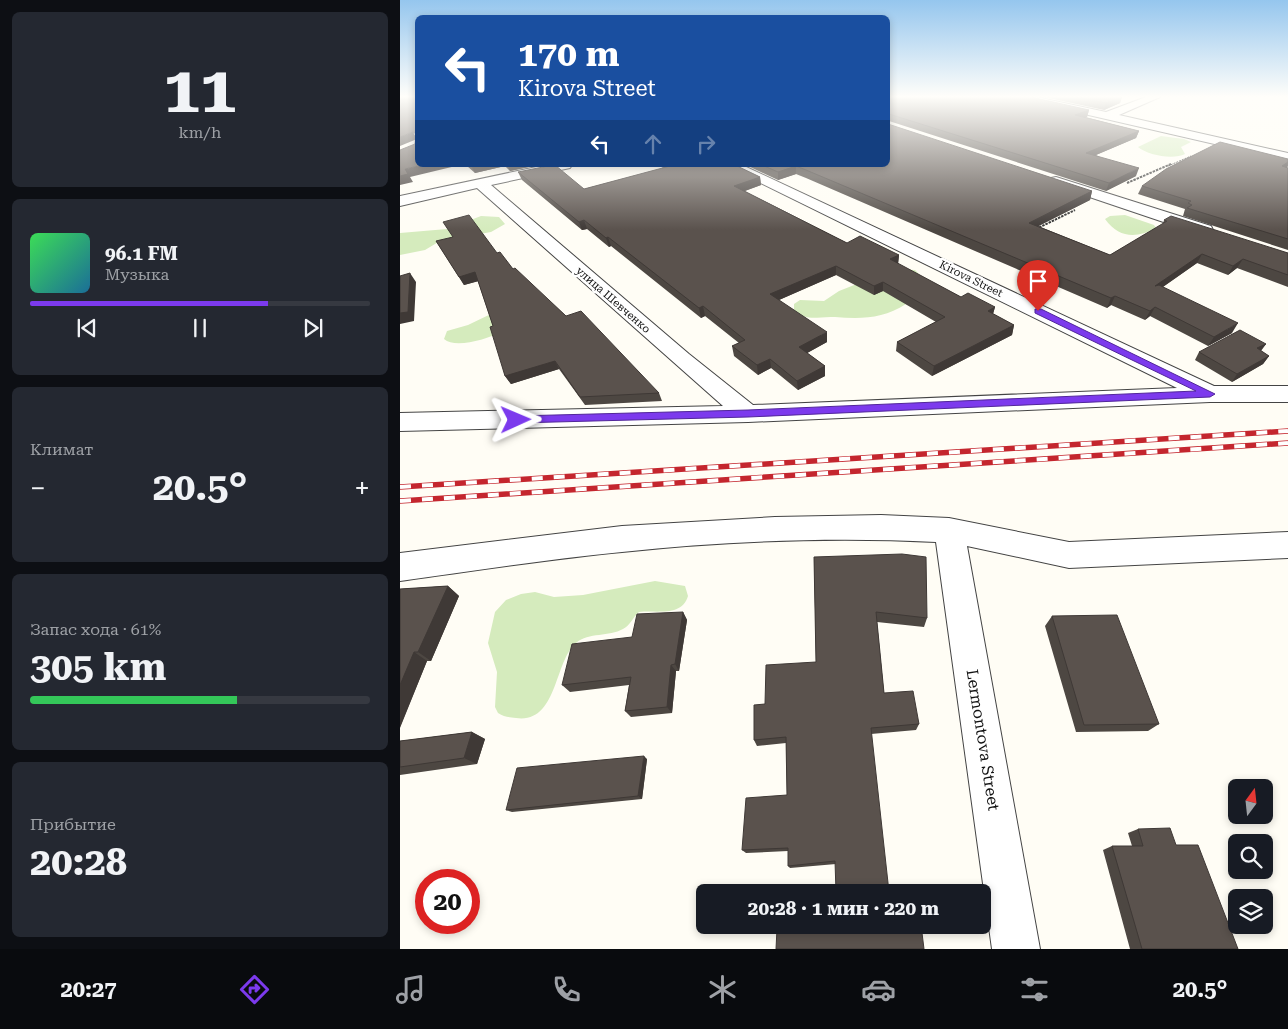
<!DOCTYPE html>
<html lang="ru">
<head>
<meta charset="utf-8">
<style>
	body { margin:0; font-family:"Roboto Serif",serif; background:#242831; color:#f1f3f6; height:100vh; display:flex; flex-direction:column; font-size:19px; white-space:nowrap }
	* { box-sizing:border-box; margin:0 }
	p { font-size:16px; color:#9ea1a6 }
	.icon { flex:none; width:28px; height:28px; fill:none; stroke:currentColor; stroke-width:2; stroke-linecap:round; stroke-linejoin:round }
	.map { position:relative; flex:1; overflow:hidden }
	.side { display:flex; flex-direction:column; gap:12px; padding:12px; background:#0d0f14; width:400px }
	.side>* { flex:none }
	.banner { position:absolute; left:15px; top:15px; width:475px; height:152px; border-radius:8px; box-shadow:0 2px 8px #0003; background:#1a4fa0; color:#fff; overflow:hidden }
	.needle { width:32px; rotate:15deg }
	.buttons { position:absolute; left:828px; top:779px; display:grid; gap:10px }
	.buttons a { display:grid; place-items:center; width:45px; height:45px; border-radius:8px; background:#171b24; box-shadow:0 2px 8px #0003; font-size:25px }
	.speed { position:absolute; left:15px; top:869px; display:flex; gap:10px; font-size:25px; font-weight:700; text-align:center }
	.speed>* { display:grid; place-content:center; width:65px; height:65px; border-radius:50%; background:#171b24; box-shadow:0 2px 8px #0003; line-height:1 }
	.speed .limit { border:8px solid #d22; background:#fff; color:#111 }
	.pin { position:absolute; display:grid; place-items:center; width:42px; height:42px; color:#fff; margin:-51px -21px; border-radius:50% 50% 50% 0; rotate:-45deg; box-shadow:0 0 5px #0007 }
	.pin .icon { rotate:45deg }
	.me { position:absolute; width:55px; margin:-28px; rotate:89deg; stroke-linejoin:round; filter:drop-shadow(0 0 4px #0008) }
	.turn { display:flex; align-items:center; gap:18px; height:105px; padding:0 20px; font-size:22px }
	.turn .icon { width:65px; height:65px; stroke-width:2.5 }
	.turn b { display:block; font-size:35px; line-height:42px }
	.lanes { display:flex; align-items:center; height:48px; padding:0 20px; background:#0003; justify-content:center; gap:25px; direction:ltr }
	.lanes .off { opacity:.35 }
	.big { font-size:38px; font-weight:700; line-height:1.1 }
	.side .tile { flex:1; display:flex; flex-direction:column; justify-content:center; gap:8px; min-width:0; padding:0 18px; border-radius:8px; background:#242831 }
	.side .dial { align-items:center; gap:0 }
	.dial b { font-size:65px; line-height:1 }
	.song { display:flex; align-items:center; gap:15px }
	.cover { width:60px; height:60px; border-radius:8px; background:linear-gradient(135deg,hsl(130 70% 55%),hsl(200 70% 35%)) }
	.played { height:5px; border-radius:2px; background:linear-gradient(90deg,#7c3aed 70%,#363941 70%) }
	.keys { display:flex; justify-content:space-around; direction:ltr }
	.heat { display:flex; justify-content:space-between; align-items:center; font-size:28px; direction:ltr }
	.charge { height:8px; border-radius:4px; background:linear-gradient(90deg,#34c759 61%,#363941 0) }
	.trip { position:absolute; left:296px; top:884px; width:295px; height:50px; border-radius:8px; background:#171b24; box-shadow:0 2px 8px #0003; font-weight:700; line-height:50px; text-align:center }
	.menu { display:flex; height:80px; justify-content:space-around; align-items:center; background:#090b0e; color:#9ea1a6 }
	.menu .icon { width:35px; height:35px }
	.menu .current { color:#7c3aed }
	.menu b { font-size:22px; color:#f1f3f6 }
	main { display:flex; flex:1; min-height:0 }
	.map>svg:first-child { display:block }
	.green { fill:#d5ebbd }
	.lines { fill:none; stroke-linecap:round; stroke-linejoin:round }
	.minor-casing { stroke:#444; stroke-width:2 }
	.path-far1 { stroke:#333; stroke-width:1; stroke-dasharray:2 1; stroke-linecap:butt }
	.path { stroke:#333; stroke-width:2; stroke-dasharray:2.5 1; stroke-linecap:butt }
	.minor { fill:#fff; fill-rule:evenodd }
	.rail-casing { stroke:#c4262e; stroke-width:5.5 }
	.rail { stroke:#fff; stroke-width:4; stroke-dasharray:11; stroke-linecap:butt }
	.wall { fill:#4d4742 }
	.shaded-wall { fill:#3f3936 }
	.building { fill:#5a524d; stroke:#3f3936 }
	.route { fill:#7c3aed; stroke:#51269a }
	.labels { text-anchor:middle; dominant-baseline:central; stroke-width:5; stroke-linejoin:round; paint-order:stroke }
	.far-street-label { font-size:11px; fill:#111; stroke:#fff }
	.near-street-label { font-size:16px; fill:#111; stroke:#fff }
</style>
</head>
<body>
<main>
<section class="side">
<div class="tile dial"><b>11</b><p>km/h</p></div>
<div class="tile">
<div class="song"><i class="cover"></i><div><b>96.1 FM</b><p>Музыка</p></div></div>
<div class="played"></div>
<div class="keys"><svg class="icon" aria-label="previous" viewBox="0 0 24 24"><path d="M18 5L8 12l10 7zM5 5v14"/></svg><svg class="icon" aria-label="pause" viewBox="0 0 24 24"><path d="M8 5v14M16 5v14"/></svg><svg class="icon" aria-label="next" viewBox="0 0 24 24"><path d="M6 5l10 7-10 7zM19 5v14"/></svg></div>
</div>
<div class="tile"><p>Климат</p>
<div class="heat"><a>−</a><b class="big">20.5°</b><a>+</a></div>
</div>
<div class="tile"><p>Запас хода · 61%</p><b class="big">305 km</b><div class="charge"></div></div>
<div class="tile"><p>Прибытие</p><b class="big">20:28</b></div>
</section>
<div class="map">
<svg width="888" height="949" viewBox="0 0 888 949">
	<rect width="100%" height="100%" fill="#fffdf5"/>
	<path class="green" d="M 761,136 L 784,139 L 791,142 L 781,147 L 785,154 C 773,160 747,155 738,147 Z
		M 725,215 L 754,225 L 756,228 C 736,239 719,238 705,219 L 710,216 Z
		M 81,216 L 99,217 L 105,224 L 91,232 L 40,241 L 25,250 L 0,255 L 0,233 L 47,229 Z
		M 495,269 L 515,270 L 522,277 C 517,284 513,299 506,304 C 483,319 461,319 435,317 C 417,316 409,322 394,311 L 394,304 L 400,300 L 424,301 L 439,291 Z
		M 95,312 L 99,333 C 87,339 55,349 44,339 L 47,331 L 68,325 Z
		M 255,581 L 285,586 L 288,596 C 282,617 257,610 239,612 C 233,617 230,626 223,629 C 209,637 189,632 176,643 C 154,661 158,724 116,718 C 108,717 104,717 98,713 L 95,707 L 97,672 L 88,643 L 95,612 L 106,600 L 121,594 L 135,592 L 154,597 L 183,595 Z"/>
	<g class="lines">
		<g class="minor-casing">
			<path id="minor" d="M 618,97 L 636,97 L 706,112 L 746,97 L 760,97 L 719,115 L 888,153 L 888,161 L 619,99 Z
				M 146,165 L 172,165 L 170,168 L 91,185 L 289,354 L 353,405 L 777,388 L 324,165 L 342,165 L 814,386 L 888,386 L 888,402 L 810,402 L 348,422 L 0,431 L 0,413 L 323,406 L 77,188 L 0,206 L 0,196 Z
				M 656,177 L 811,226 L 813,230 L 811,234 L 799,234 L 651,184 L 649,181 L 651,178 Z
				M 481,515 L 549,518 L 669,542 L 888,532 L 888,558 L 669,568 L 567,546 L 640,949 L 592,949 L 536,542 C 431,537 325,541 222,552 C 148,559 74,571 0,581 L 0,553 L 222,526 L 375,517 Z"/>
		</g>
		<path class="path-far1" d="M 768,166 L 791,156"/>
		<path class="path" d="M 727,183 L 771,164
			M 636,229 L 675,210"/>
		<use href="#minor" class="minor"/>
		<g class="rail-casing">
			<path id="rail" d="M 0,487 L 888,431
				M 0,501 L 888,443"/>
		</g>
		<use href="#rail" class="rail"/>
	</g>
	<path class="wall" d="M 488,97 L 689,110 L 687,117 L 685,117 L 739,131 L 736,138 L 696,155 L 736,176 L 706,191 L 489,121 L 488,122 Z
		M 644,97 L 724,97 L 722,97 L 720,103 L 704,110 Z
		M 888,159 L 888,166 L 887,168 L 888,168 L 888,250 L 783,216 L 785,209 L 738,194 L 742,186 Z
		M 64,165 L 138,165 L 110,171 L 105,166 L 75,173 L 67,166 Z
		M 259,165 L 335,165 L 360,177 L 361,185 L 345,191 L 447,243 L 499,255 L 498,264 L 561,297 L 595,307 L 593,314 L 614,325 L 612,335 L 532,376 L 496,351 L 497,342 L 536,322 L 483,291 L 474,295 L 436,275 L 379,300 L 427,342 L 407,353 L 425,366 L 425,376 L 398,390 L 371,368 L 358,375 L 334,356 L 332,346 L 339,343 L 305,316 L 301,318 L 211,246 L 209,247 L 187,229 L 182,230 L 122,180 L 118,172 L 184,189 L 263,168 Z
		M 346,165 L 488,165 L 692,191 L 690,200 L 638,226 L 710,255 L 763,224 L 764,220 L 888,253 L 888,287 L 837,268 L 828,275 L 797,263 L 763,287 L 832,333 L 808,346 L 750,316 L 745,320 L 711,305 L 707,308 L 406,178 L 396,174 L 378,180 Z
		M 36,241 L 97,253 L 113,269 L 166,316 L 259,393 L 262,401 L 185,405 L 159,369 L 111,384 L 105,376 L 93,326 L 78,281 L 64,285 Z
		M 866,344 L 861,351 L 869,356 L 863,364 L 832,382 L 795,360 L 799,352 Z
		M 414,557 L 527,618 L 524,627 L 477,622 L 484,693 L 519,724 L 516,730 L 471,734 L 436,864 L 390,868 L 388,866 L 388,851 L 346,853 L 342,850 L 387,795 L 386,743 L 357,746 L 354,740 L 365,704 L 416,662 Z
		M 48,586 L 59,596 L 31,661 L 27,661 L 0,728 L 0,589 Z
		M 283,612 L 287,620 L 279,671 L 276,671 L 272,713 L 231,717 L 225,711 L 229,685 L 170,692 L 162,685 L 232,637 Z
		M 652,616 L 759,724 L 748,731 L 676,732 L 645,626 Z
		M 72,732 L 85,739 L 77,764 L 0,775 L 0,741 Z
		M 247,759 L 242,799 L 112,812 L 106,810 Z
		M 738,829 L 776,845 L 838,949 L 730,949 L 703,850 L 712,846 L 732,846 L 728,833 Z"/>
	<path class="shaded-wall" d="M 713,97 L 724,97 L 722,97 L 720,103 L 704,110 L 706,103 Z
		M 689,110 L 687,117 L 673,122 L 675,115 Z
		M 489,114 L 489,121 L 488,122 L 488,115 Z
		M 739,131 L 736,138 L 684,160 L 686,153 Z
		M 13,132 L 17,139 L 0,146 L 0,137 Z
		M 888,162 L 887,167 L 882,166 Z
		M 23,165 L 60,165 L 10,177 L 13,182 L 0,185 L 0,176 L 5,169 Z
		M 71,165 L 104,165 L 105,166 L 75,173 Z
		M 108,165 L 138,165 L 110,171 Z
		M 396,166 L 396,174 L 378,180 L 378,172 Z
		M 739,168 L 736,176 L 706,191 L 709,183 Z
		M 360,177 L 361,185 L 336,194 L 334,186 Z
		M 692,191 L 690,200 L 627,232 L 629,223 Z
		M 184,220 L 187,229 L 182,230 L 179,222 Z
		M 208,237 L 211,246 L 209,247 L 206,238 Z
		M 802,254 L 797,263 L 751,295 L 755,286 Z
		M 499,255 L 498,264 L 490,259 Z
		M 843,259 L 837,268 L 828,275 L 833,266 Z
		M 436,266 L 436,275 L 372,303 L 370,294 Z
		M 75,272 L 79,281 L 64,285 L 59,277 Z
		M 10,273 L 16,282 L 14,321 L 0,324 L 0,313 Z
		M 483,282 L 483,291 L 474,295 L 474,286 Z
		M 715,296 L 711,305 L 707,308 L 711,298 Z
		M 303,306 L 305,316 L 301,318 L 299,308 Z
		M 595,307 L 592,317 L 588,311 Z
		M 755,307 L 750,316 L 745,320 L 750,311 Z
		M 838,323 L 832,333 L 808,346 L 814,337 Z
		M 614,325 L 612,335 L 532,376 L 534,366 Z
		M 427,332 L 427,342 L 400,357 L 399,347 Z
		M 866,344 L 860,351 L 857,348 Z
		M 869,356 L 863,364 L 832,382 L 837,374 Z
		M 370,359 L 371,368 L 358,375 L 357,365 Z
		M 155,361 L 159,369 L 111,384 L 105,376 Z
		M 425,366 L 425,376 L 398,390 L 397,381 Z
		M 48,586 L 59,596 L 31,661 L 18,652 Z
		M 283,612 L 287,620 L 279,671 L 275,664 Z
		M 14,652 L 27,661 L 0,727 L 0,685 Z
		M 271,665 L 276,671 L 272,713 L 267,707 Z
		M 72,732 L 85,739 L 77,764 L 64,758 Z
		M 244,756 L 247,759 L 242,799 L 238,796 Z"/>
	<path class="building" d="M 0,97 L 18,97 L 18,165 L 23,165 L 5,169 L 8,174 L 0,176 L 0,150 L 15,144 L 16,134 L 13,132 L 0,137 Z
		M 488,97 L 631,97 L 689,110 L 675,115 L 739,131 L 686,153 L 739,168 L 709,183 L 489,114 L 488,115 Z
		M 677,97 L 722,97 L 706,103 Z
		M 488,124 L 692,191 L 629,223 L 710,255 L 767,221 L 764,220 L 771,216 L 888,253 L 888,275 L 843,259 L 833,266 L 802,254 L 755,286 L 759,285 L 838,323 L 814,337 L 755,307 L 750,311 L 715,296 L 711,298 L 406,170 L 396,166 L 378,172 L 362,165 L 488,165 Z
		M 820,142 L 888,159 L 888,162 L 882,166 L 888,168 L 888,239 L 787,208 L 792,205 L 788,203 L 791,201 L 742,186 L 766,169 Z
		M 153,165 L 155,165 L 184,189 L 270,166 L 269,165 L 335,165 L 360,177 L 334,186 L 447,243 L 460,236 L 499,255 L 490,259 L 561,297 L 568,293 L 595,307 L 588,311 L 614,325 L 534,366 L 497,342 L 545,317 L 483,282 L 474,286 L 436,266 L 370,294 L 427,332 L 399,347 L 425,366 L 397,381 L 370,359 L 357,365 L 332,346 L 345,340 L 303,306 L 299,308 L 208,237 L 206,238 L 184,220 L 179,222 L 118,172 Z
		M 69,215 L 97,253 L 100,252 L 113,269 L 115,268 L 166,316 L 181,311 L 259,393 L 180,397 L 155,361 L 105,376 L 90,327 L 93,326 L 75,272 L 59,277 L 36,241 L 53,237 L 43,222 Z
		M 10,273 L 8,312 L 0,313 L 0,276 Z
		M 840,330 L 866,344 L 857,348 L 869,356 L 837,374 L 799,352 Z
		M 502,554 L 526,557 L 527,618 L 476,612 L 484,693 L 513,691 L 519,724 L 471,728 L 489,892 L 436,892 L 435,861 L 388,866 L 388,848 L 342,850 L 346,798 L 387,795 L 386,737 L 354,740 L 354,705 L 365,704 L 366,665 L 416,662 L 414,557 Z
		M 48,586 L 18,652 L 14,652 L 0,685 L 0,589 Z
		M 283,612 L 275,664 L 271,665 L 267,707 L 225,711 L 231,677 L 162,685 L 172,644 L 232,637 L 237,614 Z
		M 717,615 L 759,724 L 684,725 L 652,616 Z
		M 72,732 L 64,758 L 0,767 L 0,741 Z
		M 244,756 L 238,796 L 106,810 L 117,768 Z
		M 770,828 L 776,845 L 798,845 L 838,949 L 742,949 L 712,846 L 743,846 L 738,829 Z
		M 437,925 L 521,925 L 524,949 L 376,949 L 377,929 L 438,928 Z"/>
	<linearGradient id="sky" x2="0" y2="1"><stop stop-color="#95c6ee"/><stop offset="0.42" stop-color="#fffefa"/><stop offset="1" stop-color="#fffefa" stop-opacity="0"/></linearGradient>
	<rect width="888" height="230" fill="url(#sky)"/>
	<path class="route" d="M 635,309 L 641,309 L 815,394 L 810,397 L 348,417 L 116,423 L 111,420 L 116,416 L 348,410 L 796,391 L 635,313 Z"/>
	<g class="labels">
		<g class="far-street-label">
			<text transform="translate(571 279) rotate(26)">Kirova Street</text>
			<text transform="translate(213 300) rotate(41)">улица Шевченко</text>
		</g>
		<g class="near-street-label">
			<text transform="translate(583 740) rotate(81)">Lermontova Street</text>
		</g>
	</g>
</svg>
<div class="buttons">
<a><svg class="needle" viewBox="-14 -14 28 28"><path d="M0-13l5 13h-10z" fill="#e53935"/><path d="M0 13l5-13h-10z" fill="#9ea1a6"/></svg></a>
<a><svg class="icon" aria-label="search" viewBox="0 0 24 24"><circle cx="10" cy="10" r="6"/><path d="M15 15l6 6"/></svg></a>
<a><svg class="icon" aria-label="layers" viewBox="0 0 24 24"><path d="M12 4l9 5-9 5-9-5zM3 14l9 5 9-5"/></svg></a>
</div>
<div class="speed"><div class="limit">20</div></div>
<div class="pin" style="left:638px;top:311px;background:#d93025"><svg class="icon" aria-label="arrive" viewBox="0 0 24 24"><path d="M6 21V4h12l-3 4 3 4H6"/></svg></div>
<svg class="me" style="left:116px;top:420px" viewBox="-20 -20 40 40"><path d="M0-17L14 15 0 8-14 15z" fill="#7c3aed" stroke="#fff" stroke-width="4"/></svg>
<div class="trip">20:28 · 1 мин · 220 m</div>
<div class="banner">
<div class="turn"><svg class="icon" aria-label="left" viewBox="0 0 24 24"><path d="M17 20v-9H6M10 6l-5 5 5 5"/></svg><div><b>170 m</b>Kirova Street</div></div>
<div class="lanes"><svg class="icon" aria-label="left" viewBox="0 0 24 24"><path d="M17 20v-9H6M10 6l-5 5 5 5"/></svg><svg class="icon off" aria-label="ahead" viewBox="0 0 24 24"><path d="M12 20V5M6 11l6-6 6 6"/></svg><svg class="icon off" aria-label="right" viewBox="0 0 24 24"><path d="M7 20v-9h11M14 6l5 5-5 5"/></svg></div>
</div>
</div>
</main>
<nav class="menu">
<b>20:27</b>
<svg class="icon current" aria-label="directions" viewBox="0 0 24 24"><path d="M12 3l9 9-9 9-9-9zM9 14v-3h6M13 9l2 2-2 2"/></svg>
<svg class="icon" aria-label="music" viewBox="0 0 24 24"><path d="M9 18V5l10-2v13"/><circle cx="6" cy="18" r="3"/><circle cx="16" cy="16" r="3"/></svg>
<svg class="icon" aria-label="phone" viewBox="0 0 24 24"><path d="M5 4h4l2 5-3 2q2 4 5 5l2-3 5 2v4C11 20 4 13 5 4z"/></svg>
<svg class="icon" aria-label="climate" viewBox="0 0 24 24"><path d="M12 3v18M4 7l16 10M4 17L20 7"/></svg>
<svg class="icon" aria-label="car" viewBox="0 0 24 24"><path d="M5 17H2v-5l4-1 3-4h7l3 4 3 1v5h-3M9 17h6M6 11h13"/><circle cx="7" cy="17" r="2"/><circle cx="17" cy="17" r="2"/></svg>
<svg class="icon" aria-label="filters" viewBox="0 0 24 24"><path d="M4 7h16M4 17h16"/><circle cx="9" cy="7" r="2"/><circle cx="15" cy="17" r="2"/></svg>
<b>20.5°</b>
</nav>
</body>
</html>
